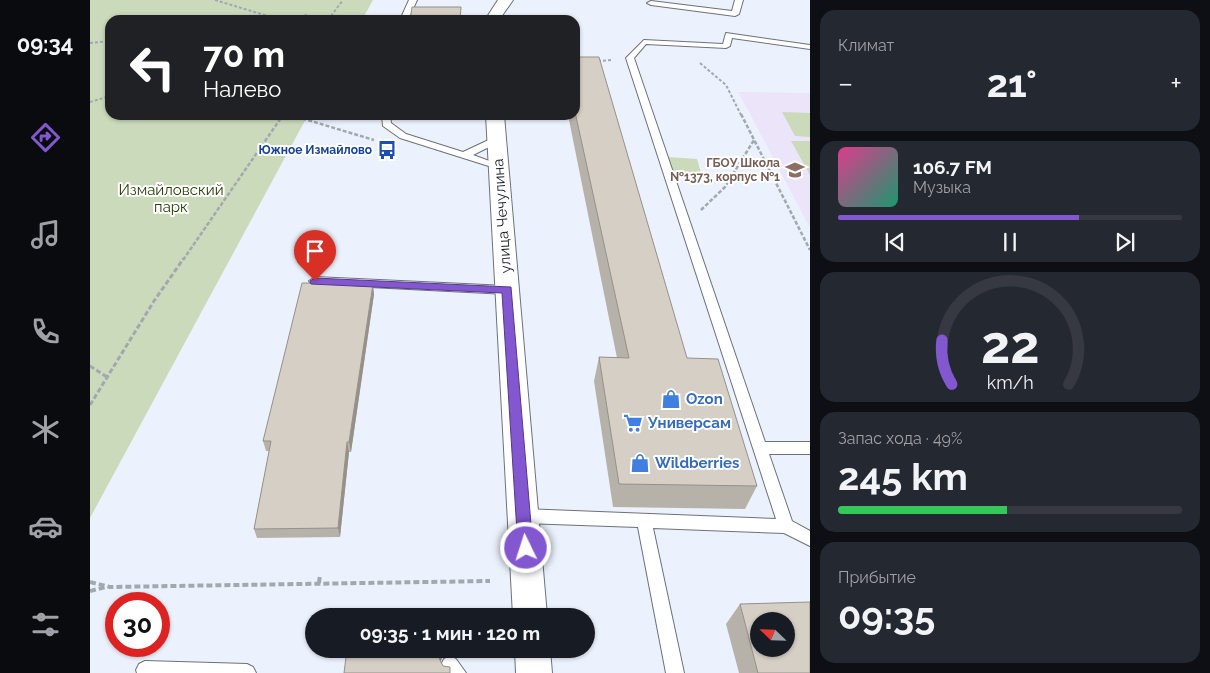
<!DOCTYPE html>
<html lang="ru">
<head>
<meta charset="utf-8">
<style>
	body { margin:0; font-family:Raleway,sans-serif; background:#242831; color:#f1f3f6; height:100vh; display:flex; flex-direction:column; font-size:19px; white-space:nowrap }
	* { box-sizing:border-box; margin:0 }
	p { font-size:16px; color:#9ea1a6 }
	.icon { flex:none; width:28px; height:28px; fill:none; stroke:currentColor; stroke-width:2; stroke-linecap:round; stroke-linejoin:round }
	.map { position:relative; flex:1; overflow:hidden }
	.panel { display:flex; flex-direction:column; gap:10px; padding:10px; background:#0d0f14; width:400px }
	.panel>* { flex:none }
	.top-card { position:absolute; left:15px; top:15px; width:475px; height:105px; border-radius:15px; box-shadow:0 1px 4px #0004; background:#202124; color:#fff; overflow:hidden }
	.needle { width:32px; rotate:293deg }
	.fabs { position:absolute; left:660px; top:612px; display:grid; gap:10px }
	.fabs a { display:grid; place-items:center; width:45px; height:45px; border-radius:50%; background:#171b24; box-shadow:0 1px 4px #0004; font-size:25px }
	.speed { position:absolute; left:15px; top:592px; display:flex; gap:10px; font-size:25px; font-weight:700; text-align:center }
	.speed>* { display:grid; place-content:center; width:65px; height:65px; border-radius:50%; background:#171b24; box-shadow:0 1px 4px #0004; line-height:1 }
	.speed .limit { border:8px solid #d22; background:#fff; color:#111 }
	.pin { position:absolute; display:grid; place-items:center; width:42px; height:42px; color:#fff; margin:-51px -21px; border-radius:50% 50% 50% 0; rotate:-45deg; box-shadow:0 0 5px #0007 }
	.pin .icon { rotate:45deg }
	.me { position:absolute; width:55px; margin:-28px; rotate:356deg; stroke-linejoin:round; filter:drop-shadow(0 0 4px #0008) }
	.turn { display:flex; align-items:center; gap:18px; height:105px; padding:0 15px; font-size:22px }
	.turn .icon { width:65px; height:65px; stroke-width:2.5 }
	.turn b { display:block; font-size:35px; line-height:42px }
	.big { font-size:38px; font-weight:700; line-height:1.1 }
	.panel .widget { flex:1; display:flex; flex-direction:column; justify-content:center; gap:8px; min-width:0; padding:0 18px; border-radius:15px; background:#242831 }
	.panel .dial { align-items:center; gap:0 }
	.dial svg { height:130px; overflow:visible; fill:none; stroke:#363941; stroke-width:7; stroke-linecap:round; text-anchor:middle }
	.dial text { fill:#f1f3f6; stroke:none }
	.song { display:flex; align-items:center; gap:15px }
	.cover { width:60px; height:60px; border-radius:8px; background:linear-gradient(135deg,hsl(330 70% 55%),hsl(160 70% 35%)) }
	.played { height:5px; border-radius:2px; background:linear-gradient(90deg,#8257d0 70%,#363941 70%) }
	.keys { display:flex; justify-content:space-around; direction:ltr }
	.heat { display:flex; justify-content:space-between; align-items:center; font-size:28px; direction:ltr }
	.charge { height:8px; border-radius:4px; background:linear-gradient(90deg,#34c759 49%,#363941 0) }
	.trip { position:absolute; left:215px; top:608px; width:290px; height:50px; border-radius:25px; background:#171b24; box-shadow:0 1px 4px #0004; font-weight:700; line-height:50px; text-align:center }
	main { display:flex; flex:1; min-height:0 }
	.tab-bar { display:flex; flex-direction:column; width:90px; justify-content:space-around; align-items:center; background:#090b0e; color:#9ea1a6 }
	.tab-bar .icon { width:35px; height:35px }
	.tab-bar .selected { color:#8257d0 }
	.tab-bar b { font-size:22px; color:#f1f3f6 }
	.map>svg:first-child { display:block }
	.education { fill:#ece4f9 }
	.green { fill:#cbdabb }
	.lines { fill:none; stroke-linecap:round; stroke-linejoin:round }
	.lane-casing { stroke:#6c717a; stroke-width:2 }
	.street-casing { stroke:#6c717a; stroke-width:2 }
	.path-far3 { stroke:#a3a8b0; stroke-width:2; stroke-dasharray:3 2; stroke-linecap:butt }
	.path-far2 { stroke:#a3a8b0; stroke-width:2.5; stroke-dasharray:4 2; stroke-linecap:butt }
	.path-far1 { stroke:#a3a8b0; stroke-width:3; stroke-dasharray:5 2.5; stroke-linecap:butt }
	.path { stroke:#a3a8b0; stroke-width:4; stroke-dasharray:6 3; stroke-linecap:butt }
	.lane { fill:#fff; fill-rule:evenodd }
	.street { fill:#fff; fill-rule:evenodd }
	.wall { fill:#b7b2a9 }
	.shaded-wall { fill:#95918a }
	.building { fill:#d5cfc5; stroke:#95918a; fill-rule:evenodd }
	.route { fill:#8257d0; stroke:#543987 }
	.labels { text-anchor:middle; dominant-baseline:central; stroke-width:4; stroke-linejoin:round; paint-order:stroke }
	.far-transit-label { font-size:12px; font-weight:bold; fill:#164399; stroke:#fff; text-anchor:end }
	.far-education-label { font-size:12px; font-weight:bold; fill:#785e54; stroke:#fff; text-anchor:end }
	.park-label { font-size:15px; fill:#2a3d08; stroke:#fff }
	.street-label { font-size:15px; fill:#1a1c20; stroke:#fff }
	.shop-label { font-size:15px; font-weight:bold; fill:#366cbe; stroke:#fff; text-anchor:start }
</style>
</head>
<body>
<main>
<nav class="tab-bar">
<b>09:34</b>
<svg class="icon selected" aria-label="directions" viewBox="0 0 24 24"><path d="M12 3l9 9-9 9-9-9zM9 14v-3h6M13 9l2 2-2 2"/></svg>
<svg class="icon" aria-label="music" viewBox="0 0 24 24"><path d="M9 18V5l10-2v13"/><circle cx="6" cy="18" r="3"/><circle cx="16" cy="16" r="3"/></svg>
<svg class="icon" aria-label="phone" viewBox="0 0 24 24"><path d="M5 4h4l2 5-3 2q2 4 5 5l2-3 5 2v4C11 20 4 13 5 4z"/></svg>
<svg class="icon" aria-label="climate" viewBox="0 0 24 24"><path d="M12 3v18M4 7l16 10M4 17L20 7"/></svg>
<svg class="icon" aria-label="car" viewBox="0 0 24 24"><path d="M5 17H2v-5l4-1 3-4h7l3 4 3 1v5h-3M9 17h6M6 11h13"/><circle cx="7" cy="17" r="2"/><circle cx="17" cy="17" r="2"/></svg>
<svg class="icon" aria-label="filters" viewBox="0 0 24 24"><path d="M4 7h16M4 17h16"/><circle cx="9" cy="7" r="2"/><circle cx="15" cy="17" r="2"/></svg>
</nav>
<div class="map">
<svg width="720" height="673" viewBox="0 0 720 673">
	<rect width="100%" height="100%" fill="#ecf2fd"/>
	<path class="education" d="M 648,92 L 720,93 L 720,228 L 659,112 Z"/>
	<path class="green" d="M 0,0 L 283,0 L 272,20 L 20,20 L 20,115 L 218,115 L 0,518 Z
		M 692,112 L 720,113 L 720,137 L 705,136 Z
		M 701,141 L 720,141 L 720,175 Z
		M 578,157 L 607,159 L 612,176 L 583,174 Z"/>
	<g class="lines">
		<g class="lane-casing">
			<path id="lane" d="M 319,0 L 327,0 L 318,20 L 310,20 Z
				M 645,0 L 653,0 L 649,14 L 645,16 L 561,5 L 557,3 L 561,1 L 642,11 Z
				M 636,33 L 720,45 L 720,49 L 642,38 L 640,46 L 636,48 L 556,44 L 544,58 L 675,442 L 720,442 L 720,454 L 679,454 L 702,521 L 720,531 L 720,546 L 694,533 L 563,528 L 594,673 L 576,673 L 548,527 L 433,523 L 428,521 L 425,516 L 428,511 L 433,509 L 686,519 L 536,58 L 554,40 L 633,44 Z
				M 292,115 L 300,115 L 301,123 L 316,134 L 373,152 L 403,138 L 409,138 L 409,142 L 383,155 L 413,166 L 411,168 L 405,168 L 310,138 L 293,126 Z
				M 225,277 L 417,286 L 423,290 L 417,294 L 221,284 L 219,281 Z
				M 360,656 L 366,659 L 376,673 L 355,673 L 351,665 L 354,659 Z
				M 55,661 L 157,664 L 163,667 L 166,673 L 47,673 L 46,670 L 49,664 Z"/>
		</g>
		<g class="street-casing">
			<path id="street" d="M 408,0 L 423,0 L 409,20 L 395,20 Z
				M 396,115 L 414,115 L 457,616 L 423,616 Z
				M 425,649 L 460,649 L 462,673 L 426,673 Z"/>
		</g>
		<path class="path-far3" d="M 125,0 L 191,20
			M 214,20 L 216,14
			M 238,20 L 253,0
			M 0,43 L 20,41
			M 508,61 L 522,60
			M 610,63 L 636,85 L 651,115
			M 0,102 L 20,96"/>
		<path class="path-far2" d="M 651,114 L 720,250
			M 201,115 L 284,140
			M 611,210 L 635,187 L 664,140
			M 93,260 L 193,115"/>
		<path class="path-far1" d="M 0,366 L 17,377
			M 0,405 L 64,301 L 94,258"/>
		<path class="path" d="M 0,582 L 20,587 L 400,581
			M 229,583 L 230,574
			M 0,591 L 16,587"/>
		<use href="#lane" class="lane"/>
		<use href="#street" class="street"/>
	</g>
	<path class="wall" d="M 485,57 L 597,358 L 667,486 L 655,509 L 523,507 L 504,381 L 509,357 L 527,358 L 478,115 L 485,115 Z
		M 284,294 L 261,452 L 259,452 L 250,537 L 167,538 L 164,529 L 179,451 L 176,451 L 173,441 Z
		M 650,604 L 720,673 L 649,673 L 636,624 Z"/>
	<path class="shaded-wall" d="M 283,284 L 284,294 L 261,452 L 259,442 Z
		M 257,442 L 259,452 L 250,537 L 248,528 Z
		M 355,649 L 360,649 L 360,654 L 352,658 L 349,666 L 349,658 L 352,650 Z"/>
	<path class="building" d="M 322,7 L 371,7 L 370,20 L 320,20 Z
		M 485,57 L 509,57 L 597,358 L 628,359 L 667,486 L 529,484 L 509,357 L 539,358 L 485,112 Z
		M 212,283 L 283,284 L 259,442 L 257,442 L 248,528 L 164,529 L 181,441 L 173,441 Z
		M 720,602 L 720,673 L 668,673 L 650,604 ZM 669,621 L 696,621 L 696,649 L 669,649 Z
		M 257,649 L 355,649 L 352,650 L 349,658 L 353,666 L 360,667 L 360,673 L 254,673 Z"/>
	<path class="route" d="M 225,278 L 421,287 L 443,548 L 441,553 L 436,555 L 431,553 L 428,548 L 412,293 L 221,284 L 220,281 Z"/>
	<defs>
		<g id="bus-bare" transform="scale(1.5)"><path d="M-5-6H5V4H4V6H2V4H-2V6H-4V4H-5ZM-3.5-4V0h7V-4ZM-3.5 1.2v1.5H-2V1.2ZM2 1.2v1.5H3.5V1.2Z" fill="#1a4fb4" stroke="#fff" stroke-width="2.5" paint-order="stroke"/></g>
		<g id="school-bare" transform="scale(1.5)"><path d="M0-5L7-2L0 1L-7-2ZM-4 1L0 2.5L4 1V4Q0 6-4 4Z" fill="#8d6e63" stroke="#fff" stroke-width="2.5" paint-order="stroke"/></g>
		<g id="shop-bare" transform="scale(1.5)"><path d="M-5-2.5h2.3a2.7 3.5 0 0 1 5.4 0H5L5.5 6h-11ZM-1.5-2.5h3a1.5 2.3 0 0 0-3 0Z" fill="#3f7fe0" stroke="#fff" stroke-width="2.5" paint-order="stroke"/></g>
		<g id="supermarket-bare" transform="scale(1.5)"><path d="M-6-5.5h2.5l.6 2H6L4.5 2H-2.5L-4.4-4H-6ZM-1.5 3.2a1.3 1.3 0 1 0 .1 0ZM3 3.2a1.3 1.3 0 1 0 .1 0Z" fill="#3f7fe0" stroke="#fff" stroke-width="2.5" paint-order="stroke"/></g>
	</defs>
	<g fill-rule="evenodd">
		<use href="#bus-bare" x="297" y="150"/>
		<use href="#school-bare" x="705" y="170"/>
		<use href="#shop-bare" x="581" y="399"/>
		<use href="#supermarket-bare" x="543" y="423"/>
		<use href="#shop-bare" x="550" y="463"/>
	</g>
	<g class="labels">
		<g class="far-transit-label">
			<text x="282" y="150">Южное Измайлово</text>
		</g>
		<g class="far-education-label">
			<text x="690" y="163">ГБОУ Школа<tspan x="690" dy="14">№1373, корпус №1</tspan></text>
		</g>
		<g class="park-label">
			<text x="81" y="190">Измайловский<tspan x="81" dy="17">парк</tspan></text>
		</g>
		<g class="street-label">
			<text transform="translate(412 216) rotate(-94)">улица Чечулина</text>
		</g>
		<g class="shop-label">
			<text x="596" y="399">Ozon</text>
			<text x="558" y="423">Универсам</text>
			<text x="565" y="463">Wildberries</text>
		</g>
	</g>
</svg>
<div class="fabs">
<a><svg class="needle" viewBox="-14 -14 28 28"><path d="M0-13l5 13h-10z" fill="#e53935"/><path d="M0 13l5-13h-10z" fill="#9ea1a6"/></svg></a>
</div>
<div class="speed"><div class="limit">30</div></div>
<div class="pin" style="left:225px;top:281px;background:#d93025"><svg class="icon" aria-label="arrive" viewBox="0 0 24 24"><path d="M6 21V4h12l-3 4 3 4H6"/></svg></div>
<svg class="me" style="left:436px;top:548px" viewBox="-20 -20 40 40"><circle r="17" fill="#8257d0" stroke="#fff" stroke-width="3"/><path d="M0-11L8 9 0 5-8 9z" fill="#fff"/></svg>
<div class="trip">09:35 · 1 мин · 120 m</div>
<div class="top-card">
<div class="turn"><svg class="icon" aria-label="left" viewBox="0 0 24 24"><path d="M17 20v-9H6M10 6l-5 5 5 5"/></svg><div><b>70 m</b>Налево</div></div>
</div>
</div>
<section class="panel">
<div class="widget"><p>Климат</p>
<div class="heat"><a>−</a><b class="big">21°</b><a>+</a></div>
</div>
<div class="widget">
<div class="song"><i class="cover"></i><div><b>106.7 FM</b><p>Музыка</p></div></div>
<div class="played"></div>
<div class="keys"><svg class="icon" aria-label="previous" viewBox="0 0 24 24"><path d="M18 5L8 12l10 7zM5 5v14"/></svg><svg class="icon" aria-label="pause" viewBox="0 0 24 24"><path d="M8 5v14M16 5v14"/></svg><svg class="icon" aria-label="next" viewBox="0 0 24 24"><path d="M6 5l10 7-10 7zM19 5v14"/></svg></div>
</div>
<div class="widget dial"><svg viewBox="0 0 100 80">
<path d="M14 69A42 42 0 1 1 86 69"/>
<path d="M14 69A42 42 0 0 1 8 42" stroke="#8257d0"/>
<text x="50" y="56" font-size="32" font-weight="700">22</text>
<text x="50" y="72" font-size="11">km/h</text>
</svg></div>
<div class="widget"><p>Запас хода · 49%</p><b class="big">245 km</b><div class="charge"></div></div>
<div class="widget"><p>Прибытие</p><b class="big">09:35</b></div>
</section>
</main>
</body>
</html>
